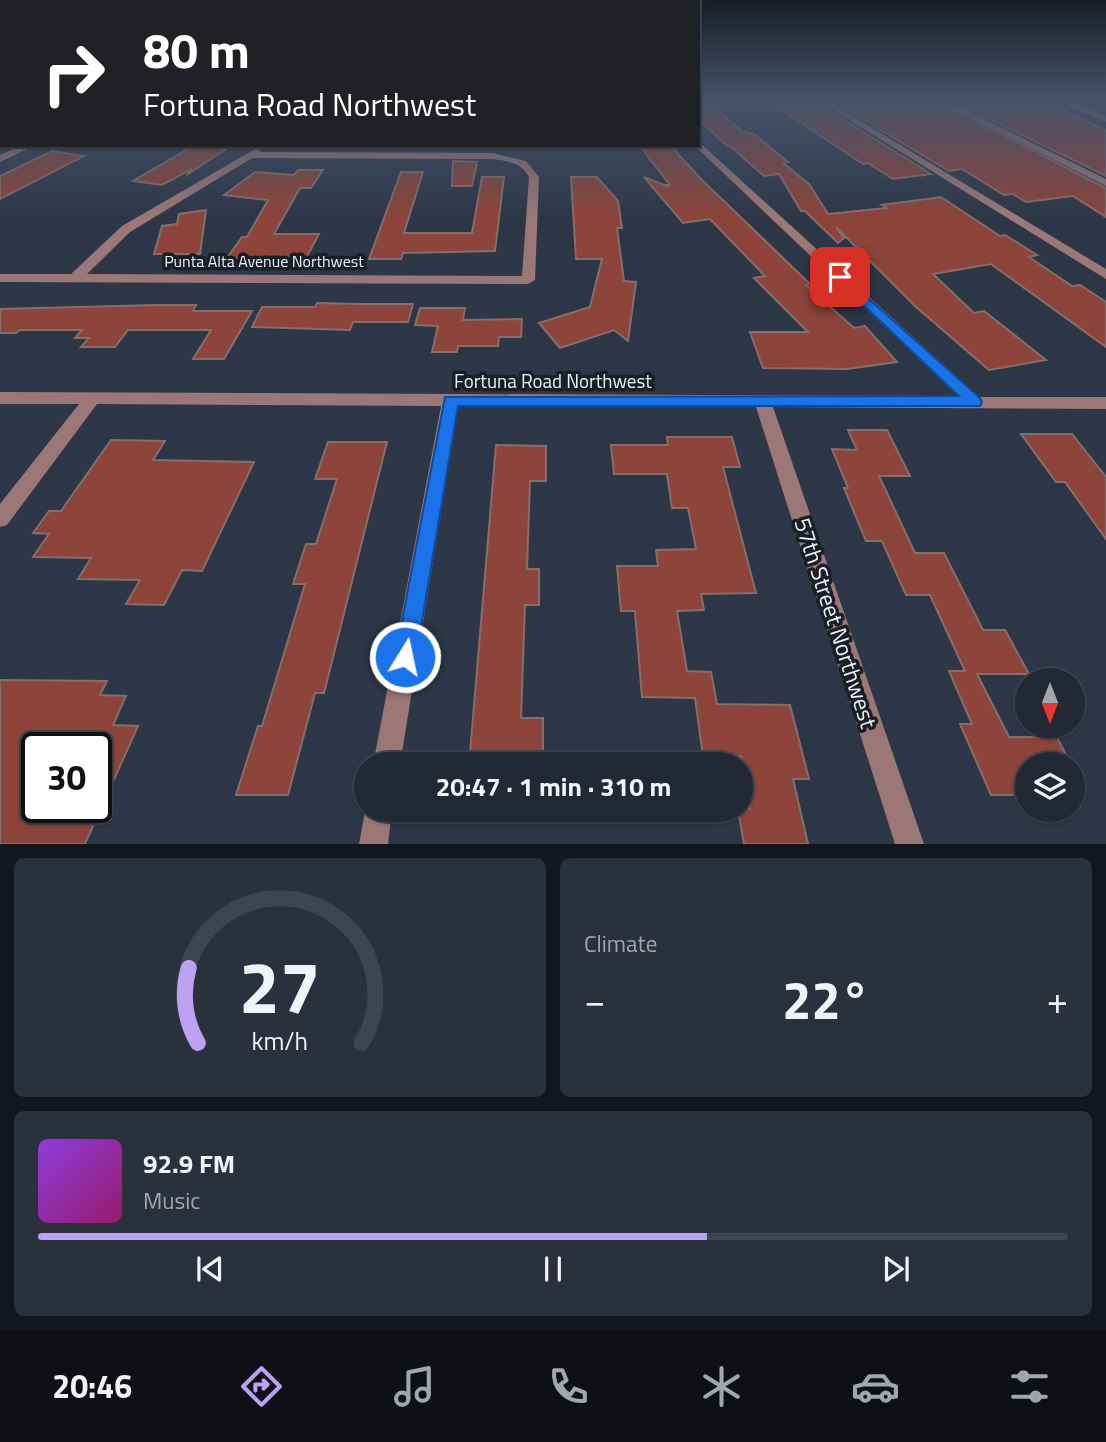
<!DOCTYPE html>
<html lang="en">
<head>
<meta charset="utf-8">
<style>
	body { margin:0; font-family:"Titillium Web",sans-serif; background:#2a313d; color:#f1f3f6; height:100vh; display:flex; flex-direction:column; font-size:26px; white-space:nowrap }
	* { box-sizing:border-box; margin:0 }
	p { font-size:23px; color:#a2a6ad }
	.icon { flex:none; width:38px; height:38px; fill:none; stroke:currentColor; stroke-width:2; stroke-linecap:round; stroke-linejoin:round }
	.map { position:relative; height:844px; overflow:hidden }
	.panel { display:flex; flex-direction:column; gap:14px; padding:14px; background:#13171d; flex:1 }
	.panel>* { flex:none }
	.guide { position:absolute; left:0px; top:0px; width:700px; height:147px; box-shadow:0 2px 5px #0004,0 0 0 2px #3f4550; background:#202124; color:#fff; overflow:hidden }
	.needle { width:46px; rotate:180deg }
	.tools { position:absolute; left:1015px; top:668px; display:grid; gap:14px }
	.tools a { display:grid; place-items:center; width:70px; height:70px; border-radius:50%; background:#222935; box-shadow:0 2px 5px #0004,0 0 0 2px #3f4550; font-size:35px }
	.speed { position:absolute; left:21px; top:732px; display:flex; gap:14px; font-size:35px; font-weight:700; text-align:center }
	.speed>* { display:grid; place-content:center; width:91px; height:91px; border-radius:50%; background:#222935; box-shadow:0 2px 5px #0004,0 0 0 2px #3f4550; line-height:1 }
	.speed .limit { border:4px solid #111; border-radius:10px; background:#fff; color:#111 }
	.pin { position:absolute; display:grid; place-items:center; width:60px; height:60px; color:#fff; margin:-30px; border-radius:14px; box-shadow:0 4px 10px #0006 }
	.me { position:absolute; width:77px; margin:-38px; rotate:10deg; stroke-linejoin:round; filter:drop-shadow(0 0 5px #0008) }
	.turn { display:flex; align-items:center; gap:24px; height:147px; padding:0 28px; font-size:32px }
	.turn .icon { width:91px; height:91px; stroke-width:2.5 }
	.turn b { display:block; font-size:49px; line-height:60px }
	.big { font-size:52px; font-weight:700; line-height:1.1 }
	.panel .widget { flex:1; display:flex; flex-direction:column; justify-content:center; gap:10px; min-width:0; padding:0 24px; border-radius:10px; background:#2a313d }
	.panel .dial { align-items:center; gap:0 }
	.dial svg { height:182px; overflow:visible; fill:none; stroke:#3f4550; stroke-width:7; stroke-linecap:round; text-anchor:middle }
	.dial text { fill:#f1f3f6; stroke:none }
	.song { display:flex; align-items:center; gap:21px }
	.cover { width:84px; height:84px; border-radius:10px; background:linear-gradient(135deg,hsl(270 70% 55%),hsl(320 70% 35%)) }
	.played { height:7px; border-radius:4px; background:linear-gradient(90deg,#bca0f2 65%,#3f4550 65%) }
	.keys { display:flex; justify-content:space-around; direction:ltr }
	.heat { display:flex; justify-content:space-between; align-items:center; font-size:38px; direction:ltr }
	.panel .tiles { flex:1; display:grid; gap:14px; grid-template-columns:1fr 1fr }
	.widget:last-child { grid-column:span 2 }
	.trip { position:absolute; left:354px; top:752px; width:399px; height:70px; border-radius:35px; background:#222935; box-shadow:0 2px 5px #0004,0 0 0 2px #3f4550; font-weight:700; line-height:70px; text-align:center }
	.dock { display:flex; height:112px; justify-content:space-around; align-items:center; background:#0e1015; color:#a2a6ad }
	.dock .icon { width:49px; height:49px }
	.dock .active { color:#bca0f2 }
	.dock b { font-size:32px; color:#f1f3f6 }
	.map>svg:first-child { display:block }
	.building { fill:#8c443b; stroke:#866e6a; stroke-width:2; fill-rule:evenodd }
	.lines { fill:none; stroke-linecap:round; stroke-linejoin:round }
	.minor { fill:#9b7877; fill-rule:evenodd }
	.route { fill:#1a73e8; stroke:#114b97; stroke-width:2 }
	.labels { text-anchor:middle; dominant-baseline:central; stroke-width:7; stroke-linejoin:round; paint-order:stroke }
	.far-street-label { font-size:16px; fill:#ebf1fc; stroke:#1a1f26 }
	.street-label { font-size:19px; fill:#ebf1fc; stroke:#1a1f26 }
	.near-street-label { font-size:23px; fill:#ebf1fc; stroke:#1a1f26 }
</style>
</head>
<body>
<div class="map">
<svg width="1106" height="844" viewBox="0 0 1106 844">
	<rect width="100%" height="100%" fill="#2d3747"/>
	<path class="building" d="M 698,100 L 705,100 L 742,131 L 754,134 L 788,162 L 783,163 L 809,184 L 828,214 L 886,208 L 882,205 L 941,197 L 1000,236 L 1005,235 L 1037,255 L 1029,257 L 1072,286 L 1080,285 L 1106,302 L 1106,347 L 991,264 L 933,274 L 974,313 L 984,311 L 1046,360 L 989,370 L 916,307 L 836,227 L 844,238 L 838,243 L 805,211 L 801,211 L 779,174 L 764,176 L 730,146 L 727,146 L 698,119 Z
		M 859,100 L 933,100 L 1106,188 L 1106,217 L 1073,196 L 1026,202 L 1013,194 L 1004,195 L 962,169 L 949,171 L 834,102 Z
		M 950,100 L 996,100 L 1008,106 L 1046,102 L 1106,130 L 1106,176 Z
		M 817,103 L 931,174 L 893,179 L 868,163 L 863,164 L 777,107 Z
		M 195,145 L 232,145 L 188,174 L 190,170 L 162,185 L 133,181 Z
		M 639,145 L 670,145 L 701,179 L 810,284 L 806,285 L 854,328 L 865,326 L 897,362 L 847,369 L 763,368 L 750,332 L 808,332 L 754,278 L 765,276 L 710,219 L 683,223 L 644,177 L 669,187 L 667,185 L 670,185 Z
		M 52,151 L 84,156 L 0,199 L 0,176 Z
		M 453,161 L 477,162 L 472,186 L 452,186 Z
		M 298,170 L 323,170 L 311,188 L 300,188 L 274,234 L 319,234 L 304,262 L 273,262 L 275,258 L 227,258 L 242,237 L 247,237 L 268,200 L 224,195 L 255,172 L 294,175 Z
		M 401,172 L 423,172 L 404,233 L 472,233 L 482,177 L 504,177 L 495,251 L 403,253 L 401,259 L 369,259 Z
		M 571,177 L 597,177 L 618,201 L 622,228 L 617,228 L 624,281 L 636,282 L 628,341 L 614,330 L 560,348 L 539,323 L 590,307 L 602,259 L 576,259 Z
		M 206,210 L 200,254 L 154,254 L 162,226 L 177,224 L 179,214 Z
		M 317,303 L 360,304 L 413,304 L 408,322 L 353,322 L 350,330 L 252,327 L 262,307 L 315,307 Z
		M 157,305 L 196,305 L 193,311 L 252,311 L 224,359 L 193,359 L 211,330 L 128,330 L 115,347 L 81,347 L 89,338 L 75,338 L 82,330 L 20,330 L 16,333 L 0,333 L 0,309 Z
		M 420,308 L 465,308 L 463,320 L 522,319 L 521,337 L 499,337 L 498,346 L 458,346 L 457,352 L 432,352 L 438,326 L 415,325 Z
		M 848,430 L 887,430 L 910,476 L 879,476 L 915,553 L 944,553 L 983,630 L 1005,630 L 1029,674 L 977,674 L 1009,737 L 1057,737 L 1071,765 L 1027,765 L 1027,795 L 991,795 L 960,724 L 972,724 L 949,671 L 965,671 L 930,595 L 906,595 L 882,541 L 866,541 L 844,488 L 848,488 L 832,449 L 857,450 Z
		M 1021,434 L 1072,434 L 1106,477 L 1106,539 L 1065,482 L 1056,482 Z
		M 667,437 L 732,437 L 740,467 L 723,467 L 756,593 L 701,594 L 704,610 L 677,611 L 687,671 L 711,672 L 717,704 L 790,705 L 809,779 L 793,779 L 808,844 L 744,844 L 738,810 L 750,809 L 741,756 L 703,756 L 695,698 L 642,697 L 635,611 L 621,611 L 617,566 L 658,566 L 656,550 L 696,549 L 688,508 L 672,508 L 667,474 L 614,474 L 611,445 L 668,445 Z
		M 111,440 L 165,441 L 153,460 L 254,462 L 202,571 L 182,570 L 164,605 L 126,604 L 140,580 L 78,579 L 91,558 L 33,557 L 49,534 L 33,533 L 49,511 L 61,511 Z
		M 328,442 L 387,442 L 324,693 L 315,693 L 288,795 L 236,795 L 258,726 L 262,726 L 305,584 L 293,584 L 306,544 L 316,544 L 337,479 L 315,479 Z
		M 496,445 L 546,446 L 546,481 L 530,481 L 527,569 L 539,569 L 539,605 L 525,605 L 521,718 L 543,718 L 543,765 L 469,765 Z
		M 0,680 L 107,681 L 100,695 L 126,696 L 113,725 L 138,726 L 85,844 L 0,844 ZM 37,747 L 96,747 L 96,807 L 37,807 Z"/>
	<g class="lines">
		<path class="minor" d="M 817,100 L 826,100 L 1106,269 L 1106,279 Z
			M 935,100 L 945,100 L 1106,179 L 1106,186 Z
			M 1054,100 L 1065,100 L 1106,116 L 1106,122 Z
			M 698,141 L 979,397 L 1106,397 L 1106,409 L 773,407 L 924,844 L 895,844 L 756,407 L 458,406 L 400,765 L 373,765 L 441,406 L 97,404 L 7,525 L 0,527 L 0,504 L 79,404 L 0,404 L 0,392 L 958,396 L 695,146 L 698,145 Z
			M 22,145 L 36,145 L 0,162 L 0,155 Z
			M 257,148 L 261,152 L 492,153 L 526,161 L 539,177 L 535,280 L 528,284 L 0,282 L 0,274 L 71,274 L 122,226 ZM 252,158 L 492,159 C 507,161 521,162 529,177 L 522,276 L 87,274 L 130,232 Z
			M 366,806 L 366,810 L 392,810 L 388,844 L 359,844 Z"/>
	</g>
	<linearGradient id="sky" x2="0" y2="1"><stop stop-color="#191e27"/><stop offset="0.46" stop-color="#465369"/><stop offset="1" stop-color="#465369" stop-opacity="0"/></linearGradient>
	<rect width="1106" height="218" fill="url(#sky)"/>
	<path class="route" d="M 840,273 L 980,398 L 982,402 L 980,406 L 458,406 L 416,657 L 413,664 L 405,668 L 398,664 L 395,657 L 445,397 L 959,396 L 836,279 L 834,277 Z"/>
	<g class="labels">
		<g class="far-street-label">
			<text x="264" y="261">Punta Alta Avenue Northwest</text>
		</g>
		<g class="street-label">
			<text x="553" y="380">Fortuna Road Northwest</text>
		</g>
		<g class="near-street-label">
			<text transform="translate(836 623) rotate(72)">57th Street Northwest</text>
		</g>
	</g>
</svg>
<div class="tools">
<a><svg class="needle" viewBox="-14 -14 28 28"><path d="M0-13l5 13h-10z" fill="#e53935"/><path d="M0 13l5-13h-10z" fill="#a2a6ad"/></svg></a>
<a><svg class="icon" aria-label="layers" viewBox="0 0 24 24"><path d="M12 4l9 5-9 5-9-5zM3 14l9 5 9-5"/></svg></a>
</div>
<div class="speed"><div class="limit">30</div></div>
<div class="pin" style="left:840px;top:277px;background:#d93025"><svg class="icon" aria-label="arrive" viewBox="0 0 24 24"><path d="M6 21V4h12l-3 4 3 4H6"/></svg></div>
<svg class="me" style="left:405px;top:657px" viewBox="-20 -20 40 40"><circle r="17" fill="#1a73e8" stroke="#fff" stroke-width="3"/><path d="M0-11L8 9 0 5-8 9z" fill="#fff"/></svg>
<div class="trip">20:47 · 1 min · 310 m</div>
<div class="guide">
<div class="turn"><svg class="icon" aria-label="right" viewBox="0 0 24 24"><path d="M7 20v-9h11M14 6l5 5-5 5"/></svg><div><b>80 m</b>Fortuna Road Northwest</div></div>
</div>
</div>
<section class="panel">
<div class="tiles">
<div class="widget dial"><svg viewBox="0 0 100 80">
<path d="M14 69A42 42 0 1 1 86 69"/>
<path d="M14 69A42 42 0 0 1 10 36" stroke="#bca0f2"/>
<text x="50" y="56" font-size="32" font-weight="700">27</text>
<text x="50" y="72" font-size="11">km/h</text>
</svg></div>
<div class="widget"><p>Climate</p>
<div class="heat"><a>−</a><b class="big">22°</b><a>+</a></div>
</div>
<div class="widget">
<div class="song"><i class="cover"></i><div><b>92.9 FM</b><p>Music</p></div></div>
<div class="played"></div>
<div class="keys"><svg class="icon" aria-label="previous" viewBox="0 0 24 24"><path d="M18 5L8 12l10 7zM5 5v14"/></svg><svg class="icon" aria-label="pause" viewBox="0 0 24 24"><path d="M8 5v14M16 5v14"/></svg><svg class="icon" aria-label="next" viewBox="0 0 24 24"><path d="M6 5l10 7-10 7zM19 5v14"/></svg></div>
</div>
</div>
</section>
<nav class="dock">
<b>20:46</b>
<svg class="icon active" aria-label="directions" viewBox="0 0 24 24"><path d="M12 3l9 9-9 9-9-9zM9 14v-3h6M13 9l2 2-2 2"/></svg>
<svg class="icon" aria-label="music" viewBox="0 0 24 24"><path d="M9 18V5l10-2v13"/><circle cx="6" cy="18" r="3"/><circle cx="16" cy="16" r="3"/></svg>
<svg class="icon" aria-label="phone" viewBox="0 0 24 24"><path d="M5 4h4l2 5-3 2q2 4 5 5l2-3 5 2v4C11 20 4 13 5 4z"/></svg>
<svg class="icon" aria-label="climate" viewBox="0 0 24 24"><path d="M12 3v18M4 7l16 10M4 17L20 7"/></svg>
<svg class="icon" aria-label="car" viewBox="0 0 24 24"><path d="M5 17H2v-5l4-1 3-4h7l3 4 3 1v5h-3M9 17h6M6 11h13"/><circle cx="7" cy="17" r="2"/><circle cx="17" cy="17" r="2"/></svg>
<svg class="icon" aria-label="filters" viewBox="0 0 24 24"><path d="M4 7h16M4 17h16"/><circle cx="9" cy="7" r="2"/><circle cx="15" cy="17" r="2"/></svg>
</nav>
</body>
</html>
